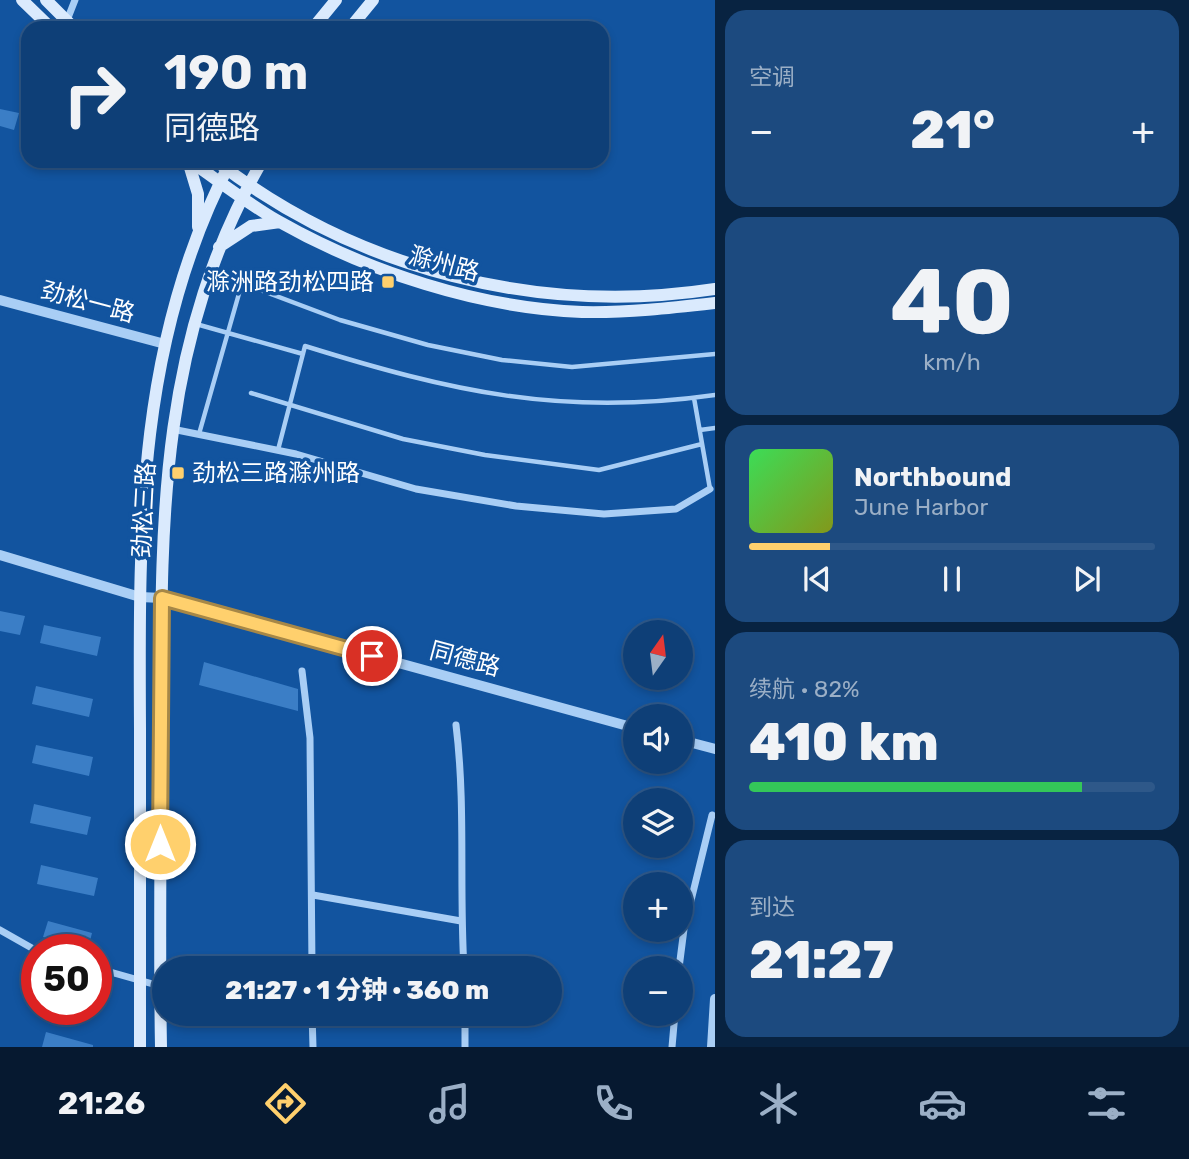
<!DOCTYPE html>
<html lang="zh">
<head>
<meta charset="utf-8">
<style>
	body { margin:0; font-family:Rubik,"Noto Sans SC",sans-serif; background:#1c4a7f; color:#f1f3f6; height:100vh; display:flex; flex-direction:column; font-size:26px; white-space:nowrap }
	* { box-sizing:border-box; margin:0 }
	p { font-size:23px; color:#9bafc6 }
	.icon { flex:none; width:38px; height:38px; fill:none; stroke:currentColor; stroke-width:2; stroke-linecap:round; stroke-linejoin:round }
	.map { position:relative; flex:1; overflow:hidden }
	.panel { display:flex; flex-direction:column; gap:10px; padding:10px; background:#082341; width:474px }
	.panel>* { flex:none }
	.hud { position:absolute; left:21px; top:21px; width:588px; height:147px; border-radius:21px; box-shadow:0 4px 10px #0003,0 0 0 2px #2e5889; background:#0e3f77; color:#f1f3f6; overflow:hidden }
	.needle { width:46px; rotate:14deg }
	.controls { position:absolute; left:623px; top:620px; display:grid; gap:14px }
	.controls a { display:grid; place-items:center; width:70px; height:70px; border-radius:50%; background:#0e3f77; box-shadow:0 4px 10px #0003,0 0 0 2px #2e5889; font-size:35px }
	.speed { position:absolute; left:21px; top:934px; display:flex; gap:14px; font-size:35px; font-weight:700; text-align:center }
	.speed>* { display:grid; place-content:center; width:91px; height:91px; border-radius:50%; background:#0e3f77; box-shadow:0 4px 10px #0003,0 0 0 2px #2e5889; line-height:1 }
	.speed .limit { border:10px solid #d22; background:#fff; color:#111 }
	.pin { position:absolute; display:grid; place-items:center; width:60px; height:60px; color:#fff; margin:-30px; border:4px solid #fff; border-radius:50%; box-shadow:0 2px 7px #0007 }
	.me { position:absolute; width:77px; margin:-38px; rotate:0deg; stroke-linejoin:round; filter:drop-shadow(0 0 5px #0008) }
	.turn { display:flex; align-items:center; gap:24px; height:147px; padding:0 28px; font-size:32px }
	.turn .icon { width:91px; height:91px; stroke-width:2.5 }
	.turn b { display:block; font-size:49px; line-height:60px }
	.big { font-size:52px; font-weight:800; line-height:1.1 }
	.panel .tile { flex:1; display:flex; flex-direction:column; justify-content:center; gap:10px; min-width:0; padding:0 24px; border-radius:21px; background:#1c4a7f }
	.panel .dial { align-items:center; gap:0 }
	.dial b { font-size:91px; line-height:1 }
	.song { display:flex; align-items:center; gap:21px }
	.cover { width:84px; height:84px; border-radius:10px; background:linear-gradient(135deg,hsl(130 70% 55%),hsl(70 70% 35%)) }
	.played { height:7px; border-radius:4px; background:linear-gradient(90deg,#ffd06d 20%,#2e5889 20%) }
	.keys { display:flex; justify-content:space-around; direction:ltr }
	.heat { display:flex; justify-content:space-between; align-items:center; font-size:38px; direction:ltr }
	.charge { height:10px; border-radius:5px; background:linear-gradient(90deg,#34c759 82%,#2e5889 0) }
	.trip { position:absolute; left:152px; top:956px; width:410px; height:70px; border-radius:35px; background:#0e3f77; box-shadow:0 4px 10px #0003,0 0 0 2px #2e5889; font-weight:800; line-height:70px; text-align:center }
	.tabs { display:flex; height:112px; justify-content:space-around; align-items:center; background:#061930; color:#9bafc6 }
	.tabs .icon { width:49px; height:49px }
	.tabs .selected { color:#ffd06d }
	.tabs b { font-size:32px; color:#f1f3f6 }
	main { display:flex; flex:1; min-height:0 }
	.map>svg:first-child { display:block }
	.building { fill:#3b7ec6 }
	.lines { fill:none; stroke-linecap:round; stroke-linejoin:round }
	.service { stroke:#a9cef5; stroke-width:4.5 }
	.minor { stroke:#a9cef5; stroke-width:7 }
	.tertiary { stroke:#a9cef5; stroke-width:10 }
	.secondary { stroke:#daeafd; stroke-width:12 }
	.route-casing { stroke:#a68747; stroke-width:18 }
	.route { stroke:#ffd06d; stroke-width:12 }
	.poi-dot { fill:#ffd06d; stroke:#12549f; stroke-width:2.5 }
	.labels { text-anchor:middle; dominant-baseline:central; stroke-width:7; stroke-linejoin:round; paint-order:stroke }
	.street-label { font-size:24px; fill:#fff; stroke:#12549f }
	.poi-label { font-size:24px; fill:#fff; stroke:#12549f; text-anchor:end }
</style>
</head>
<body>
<main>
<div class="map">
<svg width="715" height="1047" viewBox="0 0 715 1047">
	<rect width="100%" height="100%" fill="#12549f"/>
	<path class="building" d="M 0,109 L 19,113 L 14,130 L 0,126 Z
		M 0,611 L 25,616 L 20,635 L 0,631 Z
		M 44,625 L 101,637 L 97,656 L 40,643 Z
		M 204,662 L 298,689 L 298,711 L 199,685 Z
		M 36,686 L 93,699 L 89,717 L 32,704 Z
		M 36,745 L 93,757 L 89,776 L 32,763 Z
		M 34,804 L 91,817 L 87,835 L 30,823 Z
		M 41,865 L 98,878 L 94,896 L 37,884 Z
		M 48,921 L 92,933 L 88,949 L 43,937 Z
		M 46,1032 L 93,1045 L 93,1047 L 42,1047 Z"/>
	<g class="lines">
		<path class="service" d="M 196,324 L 303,354
			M 251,393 L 403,439 L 485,455 L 599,470 L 702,444
			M 694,398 L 710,489
			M 700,430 L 715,428
			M 199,434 L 242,283 L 340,320 L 428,345 L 502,360 L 572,367 L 715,354
			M 278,450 L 305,346 C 450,391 561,417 715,395"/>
		<path class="minor" d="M 64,28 L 75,0
			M 172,429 L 296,454 L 416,489 L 516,506 L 604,514 L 676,509 L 710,489
			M 302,671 L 310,738 L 312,968
			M 456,725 C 466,806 459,887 464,968
			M 313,895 L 461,921
			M 0,930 L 37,951
			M 96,968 L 160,986
			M 679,968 L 684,929 L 712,815
			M 312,1013 L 313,1047
			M 465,1013 L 465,1047
			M 672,1047 L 675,1013"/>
		<path class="tertiary" d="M 0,300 L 165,344
			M 0,555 L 140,597 L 162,598 L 635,728
			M 681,740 L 715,749
			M 712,1047 L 715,999"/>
		<path class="secondary" d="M 22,0 L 51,28
			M 46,0 L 74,28
			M 313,28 L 336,0
			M 350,28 L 373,0
			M 188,161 L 198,194 L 198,227
			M 190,161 C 219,181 247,203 278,221 C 368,272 479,308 582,312 C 626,313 671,308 715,303
			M 216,161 C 357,270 539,316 715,289
			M 219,247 L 251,226 L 280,222
			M 140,1047 C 140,941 140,835 140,729 C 139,532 136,341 231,161
			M 161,1047 C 159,941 161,836 161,730 C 161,526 157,344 262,161"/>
	</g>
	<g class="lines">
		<g class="route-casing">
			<path id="route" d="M 160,844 L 162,598 L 372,656"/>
		</g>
		<use href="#route" class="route"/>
	</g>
	<g class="poi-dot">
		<rect x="381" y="275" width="14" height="14" rx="3.5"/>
		<rect x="171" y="466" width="14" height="14" rx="3.5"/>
	</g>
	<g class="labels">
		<g class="street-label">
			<text transform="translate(444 264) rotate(15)">滁州路</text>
			<text transform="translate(88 302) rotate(15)">劲松一路</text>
			<text transform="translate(144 510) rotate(-87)">劲松三路</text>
			<text transform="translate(465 659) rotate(15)">同德路</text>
		</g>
		<g class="poi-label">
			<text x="374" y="282">滁洲路劲松四路</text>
			<text x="192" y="473" text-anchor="start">劲松三路滁州路</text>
		</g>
	</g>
</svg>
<div class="controls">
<a><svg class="needle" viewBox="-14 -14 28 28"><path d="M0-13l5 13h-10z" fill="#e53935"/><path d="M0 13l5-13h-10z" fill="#9bafc6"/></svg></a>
<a><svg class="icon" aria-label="sound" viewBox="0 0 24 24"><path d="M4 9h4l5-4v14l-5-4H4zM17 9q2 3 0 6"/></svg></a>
<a><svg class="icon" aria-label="layers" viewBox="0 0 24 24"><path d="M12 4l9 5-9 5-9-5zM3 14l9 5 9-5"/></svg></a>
<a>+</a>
<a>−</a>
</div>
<div class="speed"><div class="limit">50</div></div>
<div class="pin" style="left:372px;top:656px;background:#d93025"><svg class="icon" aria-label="arrive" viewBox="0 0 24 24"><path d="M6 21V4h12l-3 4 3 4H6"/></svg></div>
<svg class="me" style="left:160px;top:844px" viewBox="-20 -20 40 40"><circle r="17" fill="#ffd06d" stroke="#fff" stroke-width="3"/><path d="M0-11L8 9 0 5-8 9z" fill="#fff"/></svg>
<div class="trip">21:27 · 1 分钟 · 360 m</div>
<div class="hud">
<div class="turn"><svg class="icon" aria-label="right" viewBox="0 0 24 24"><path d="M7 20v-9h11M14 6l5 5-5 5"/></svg><div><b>190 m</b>同德路</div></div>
</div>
</div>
<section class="panel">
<div class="tile"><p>空调</p>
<div class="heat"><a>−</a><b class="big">21°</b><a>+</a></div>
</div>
<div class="tile dial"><b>40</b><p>km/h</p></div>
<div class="tile">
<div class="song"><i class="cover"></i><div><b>Northbound</b><p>June Harbor</p></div></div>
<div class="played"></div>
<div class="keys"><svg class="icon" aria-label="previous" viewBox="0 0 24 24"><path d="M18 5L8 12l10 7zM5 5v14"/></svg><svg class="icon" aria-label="pause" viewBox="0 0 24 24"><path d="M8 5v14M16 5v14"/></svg><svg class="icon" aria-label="next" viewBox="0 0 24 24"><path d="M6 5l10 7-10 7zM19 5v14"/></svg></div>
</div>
<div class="tile"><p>续航 · 82%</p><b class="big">410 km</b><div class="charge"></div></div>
<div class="tile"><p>到达</p><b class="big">21:27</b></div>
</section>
</main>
<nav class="tabs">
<b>21:26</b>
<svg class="icon selected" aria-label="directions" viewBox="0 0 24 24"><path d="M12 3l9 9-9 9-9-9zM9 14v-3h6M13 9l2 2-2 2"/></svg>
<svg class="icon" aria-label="music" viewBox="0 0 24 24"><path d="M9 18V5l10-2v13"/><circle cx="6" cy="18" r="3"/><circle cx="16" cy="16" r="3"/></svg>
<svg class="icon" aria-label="phone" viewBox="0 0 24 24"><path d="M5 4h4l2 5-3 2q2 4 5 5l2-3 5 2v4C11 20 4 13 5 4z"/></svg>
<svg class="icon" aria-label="climate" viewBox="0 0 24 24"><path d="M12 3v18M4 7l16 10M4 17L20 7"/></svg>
<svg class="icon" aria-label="car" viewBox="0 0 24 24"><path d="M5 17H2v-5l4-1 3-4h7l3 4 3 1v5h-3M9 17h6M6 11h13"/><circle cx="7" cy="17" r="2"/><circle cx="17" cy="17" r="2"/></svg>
<svg class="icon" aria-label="filters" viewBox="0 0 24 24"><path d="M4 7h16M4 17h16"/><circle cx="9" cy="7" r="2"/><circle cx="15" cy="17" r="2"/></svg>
</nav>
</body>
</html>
